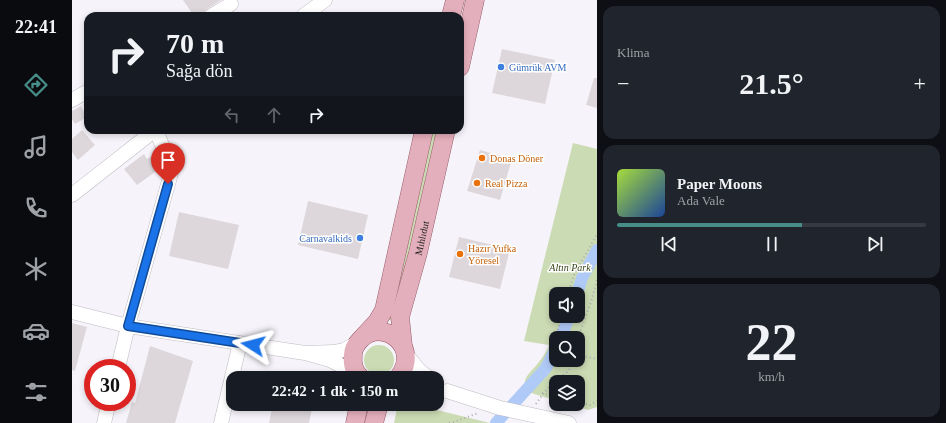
<!DOCTYPE html>
<html lang="tr">
<head>
<meta charset="utf-8">
<style>
	body { margin:0; font-family:Georgia,serif; background:#20242c; color:#f1f3f6; height:100vh; display:flex; flex-direction:column; font-size:15px; white-space:nowrap }
	* { box-sizing:border-box; margin:0 }
	p { font-size:13px; color:#9ea1a6 }
	.icon { flex:none; width:22px; height:22px; fill:none; stroke:currentColor; stroke-width:2; stroke-linecap:round; stroke-linejoin:round }
	.map { position:relative; flex:1; overflow:hidden }
	.details { display:flex; flex-direction:column; gap:6px; padding:6px; background:#0d0f14; width:349px }
	.details>* { flex:none }
	.guide { position:absolute; left:12px; top:12px; width:380px; height:122px; border-radius:12px; box-shadow:0 2px 6px #0003; background:#171b24; color:#f1f3f6; overflow:hidden }
	.tools { position:absolute; left:477px; top:287px; display:grid; gap:8px }
	.tools a { display:grid; place-items:center; width:36px; height:36px; border-radius:8px; background:#171b24; box-shadow:0 2px 6px #0003; font-size:20px }
	.speed { position:absolute; left:12px; top:359px; display:flex; gap:8px; font-size:20px; font-weight:700; text-align:center }
	.speed>* { display:grid; place-content:center; width:52px; height:52px; border-radius:50%; background:#171b24; box-shadow:0 2px 6px #0003; line-height:1 }
	.speed .limit { border:6px solid #d22; background:#fff; color:#111 }
	.pin { position:absolute; display:grid; place-items:center; width:34px; height:34px; color:#fff; margin:-41px -17px; border-radius:50% 50% 50% 0; rotate:-45deg; box-shadow:0 0 4px #0007 }
	.pin .icon { rotate:45deg }
	.me { position:absolute; width:44px; margin:-22px; rotate:279deg; stroke-linejoin:round; filter:drop-shadow(0 0 3px #0008) }
	.turn { display:flex; align-items:center; gap:14px; height:84px; padding:0 16px; font-size:18px }
	.turn .icon { width:52px; height:52px; stroke-width:2.5 }
	.turn b { display:block; font-size:28px; line-height:34px }
	.lanes { display:flex; align-items:center; height:38px; padding:0 16px; background:#0003; justify-content:center; gap:20px; direction:ltr }
	.lanes .off { opacity:.35 }
	.big { font-size:30px; font-weight:600; line-height:1.1 }
	.details .tile { flex:1; display:flex; flex-direction:column; justify-content:center; gap:6px; min-width:0; padding:0 14px; border-radius:12px; background:#20242c }
	.details .dial { align-items:center; gap:0 }
	.dial b { font-size:52px; line-height:1 }
	.song { display:flex; align-items:center; gap:12px }
	.cover { width:48px; height:48px; border-radius:6px; background:linear-gradient(135deg,hsl(80 70% 55%),hsl(220 70% 35%)) }
	.played { height:4px; border-radius:2px; background:linear-gradient(90deg,#478e88 60%,#363941 60%) }
	.keys { display:flex; justify-content:space-around; direction:ltr }
	.heat { display:flex; justify-content:space-between; align-items:center; font-size:22px; direction:ltr }
	.trip { position:absolute; left:154px; top:371px; width:218px; height:40px; border-radius:12px; background:#171b24; box-shadow:0 2px 6px #0003; font-weight:600; line-height:40px; text-align:center }
	main { display:flex; flex:1; min-height:0 }
	.tab-bar { display:flex; flex-direction:column; width:72px; justify-content:space-around; align-items:center; background:#090b0e; color:#9ea1a6 }
	.tab-bar .icon { width:28px; height:28px }
	.tab-bar .selected { color:#478e88 }
	.tab-bar b { font-size:18px; color:#f1f3f6 }
	.map>svg:first-child { display:block }
	.green { fill:#cbdbb3; fill-rule:evenodd }
	.lines { fill:none; stroke-linecap:round; stroke-linejoin:round }
	.canal { stroke:#b0caf8; stroke-width:12 }
	.building { fill:#ddd7db }
	.minor-casing { stroke:#bdbbc1; stroke-width:15 }
	.major-casing { stroke:#955c6a; stroke-width:19 }
	.path { stroke:#abaaae; stroke-width:2; stroke-dasharray:1 3; stroke-linecap:butt }
	.minor { stroke:#fff; stroke-width:14 }
	.major { stroke:#e4afbc; stroke-width:18 }
	.route-casing { stroke:#114b97; stroke-width:10 }
	.route { stroke:#1a73e8; stroke-width:7 }
	.shop-dot { fill:#3f7fe0; stroke:#fff; stroke-width:1.5 }
	.food-dot { fill:#e8710a; stroke:#fff; stroke-width:1.5 }
	.labels { text-anchor:middle; dominant-baseline:central; stroke-width:3; stroke-linejoin:round; paint-order:stroke }
	.shop-label { font-size:10px; fill:#366cbe; stroke:#fff; text-anchor:start }
	.food-label { font-size:10px; fill:#c56008; stroke:#fff; text-anchor:start }
	.street-label { font-size:10px; fill:#242426; stroke:#fff }
	.park-label { font-size:10px; font-style:italic; fill:#364517; stroke:#fff }
</style>
</head>
<body>
<main>
<nav class="tab-bar">
<b>22:41</b>
<svg class="icon selected" aria-label="directions" viewBox="0 0 24 24"><path d="M12 3l9 9-9 9-9-9zM9 14v-3h6M13 9l2 2-2 2"/></svg>
<svg class="icon" aria-label="music" viewBox="0 0 24 24"><path d="M9 18V5l10-2v13"/><circle cx="6" cy="18" r="3"/><circle cx="16" cy="16" r="3"/></svg>
<svg class="icon" aria-label="phone" viewBox="0 0 24 24"><path d="M5 4h4l2 5-3 2q2 4 5 5l2-3 5 2v4C11 20 4 13 5 4z"/></svg>
<svg class="icon" aria-label="climate" viewBox="0 0 24 24"><path d="M12 3v18M4 7l16 10M4 17L20 7"/></svg>
<svg class="icon" aria-label="car" viewBox="0 0 24 24"><path d="M5 17H2v-5l4-1 3-4h7l3 4 3 1v5h-3M9 17h6M6 11h13"/><circle cx="7" cy="17" r="2"/><circle cx="17" cy="17" r="2"/></svg>
<svg class="icon" aria-label="filters" viewBox="0 0 24 24"><path d="M4 7h16M4 17h16"/><circle cx="9" cy="7" r="2"/><circle cx="15" cy="17" r="2"/></svg>
</nav>
<div class="map">
<svg width="525" height="423" viewBox="0 0 525 423">
	<rect width="100%" height="100%" fill="#f6f4fa"/>
	<path class="green" d="M 358,130 L 367,130 L 322,321 L 312,319 Z
		M 501,143 L 525,149 L 525,407 L 516,410 L 497,404 L 506,404 L 506,382 L 484,382 L 484,400 C 476,398 464,395 457,392 C 452,389 452,382 454,378 C 456,374 459,371 462,368 C 467,363 475,351 477,345 L 452,341 ZM 484,294 L 506,294 L 506,316 L 484,316 ZM 484,338 L 506,338 L 506,360 L 484,360 Z
		M292 360a15 15 0 1 1 30 0a15 15 0 1 1-30 0Z
		M 326,404 L 340,404 L 418,423 L 322,423 Z"/>
	<g class="lines">
		<path class="canal" d="M 505,294 L 510,278 L 525,250
			M 489,338 L 497,316
			M 424,423 L 474,368 L 484,348"/>
	</g>
	<path class="building" d="M 111,0 L 149,0 L 135,9 L 131,13 L 127,16 L 122,16 Z
		M 430,49 L 483,60 L 473,104 L 420,93 Z
		M 522,78 L 525,78 L 525,108 L 514,105 Z
		M 9,106 L 15,117 L 3,124 L 0,119 L 0,111 Z
		M 10,130 L 23,145 L 6,160 L 0,152 L 0,139 Z
		M 408,150 L 440,159 L 428,200 L 395,191 Z
		M 72,154 L 75,159 L 84,154 L 90,167 L 65,185 L 52,169 Z
		M 236,201 L 296,215 L 286,259 L 226,245 Z
		M 107,212 L 167,225 L 156,269 L 97,256 Z
		M 387,237 L 438,249 L 428,289 L 377,277 Z
		M 0,323 L 15,327 L 3,371 L 0,370 Z
		M 78,346 L 121,361 L 103,423 L 54,423 L 60,402 L 63,403 Z
		M 201,404 L 241,404 L 237,423 L 197,423 Z"/>
	<g class="lines">
		<g class="minor-casing">
			<path id="minor" d="M 139,16 L 159,4
				M 231,16 L 253,0
				M 0,100 L 16,91
				M 0,195 L 83,130
				M 0,312 L 56,326 L 233,353
				M 285,343 L 272,350 L 262,352 L 233,353 L 258,360 L 272,367 L 286,376
				M 334,354 L 347,370 L 357,378
				M 46,368 L 56,326 L 100,170 L 84,130
				M 375,391 L 428,408 L 497,423
				M 32,423 L 37,402
				M 149,423 L 168,343"/>
		</g>
		<g class="major-casing">
			<g id="major">
				<path d="M 379,16 L 383,0"/>
				<path d="M 388,67 L 403,0"/>
				<path d="M 291,337 L 305,322 L 312,310 L 352,130"/>
				<path id="s1" d="M 331,346 L 328,317 L 346,253 L 374,130"/>
				<path d="M 289,378 C 282,372 280,364 281,355 C 281,349 284,344 289,339 C 310,317 351,347 326,378"/>
				<path d="M 283,423 L 287,404"/>
				<path d="M 302,423 L 307,404"/>
			</g>
		</g>
		<path class="path" d="M 496,294 L 502,275 L 525,234
			M 506,338 L 520,299 L 525,280
			M 484,350 L 480,349 L 490,316
			M 506,355 L 525,359
			M 470,393 L 484,397
			M 506,402 L 518,405 L 525,401
			M 464,404 C 473,390 483,380 497,371 L 499,360
			M 377,423 L 382,422 L 406,413"/>
		<use href="#minor" class="minor"/>
		<use href="#major" class="major"/>
	</g>
	<g class="lines">
		<g class="route-casing">
			<path id="route" d="M 96,184 L 56,326 L 181,345"/>
		</g>
		<use href="#route" class="route"/>
	</g>
	<g class="shop-dot">
		<circle cx="429" cy="67" r="4"/>
		<circle cx="288" cy="238" r="4"/>
	</g>
	<g class="food-dot">
		<circle cx="410" cy="158" r="4"/>
		<circle cx="405" cy="183" r="4"/>
		<circle cx="388" cy="254" r="4"/>
	</g>
	<g class="labels">
		<g class="shop-label">
			<text x="437" y="67">Gümrük AVM</text>
			<text x="280" y="238" text-anchor="end">Carnavalkids</text>
		</g>
		<g class="food-label">
			<text x="418" y="158">Donas Döner</text>
			<text x="413" y="183">Real Pizza</text>
			<text x="396" y="248">Hazır Yufka<tspan x="396" dy="12">Yöresel</tspan></text>
		</g>
		<g class="street-label">
			<text stroke="none"><textPath href="#s1" startOffset="111">Mıhlıdut</textPath></text>
		</g>
		<g class="park-label">
			<text x="498" y="267">Altın Park</text>
		</g>
	</g>
</svg>
<div class="tools">
<a><svg class="icon" aria-label="sound" viewBox="0 0 24 24"><path d="M4 9h4l5-4v14l-5-4H4zM17 9q2 3 0 6"/></svg></a>
<a><svg class="icon" aria-label="search" viewBox="0 0 24 24"><circle cx="10" cy="10" r="6"/><path d="M15 15l6 6"/></svg></a>
<a><svg class="icon" aria-label="layers" viewBox="0 0 24 24"><path d="M12 4l9 5-9 5-9-5zM3 14l9 5 9-5"/></svg></a>
</div>
<div class="speed"><div class="limit">30</div></div>
<div class="pin" style="left:96px;top:184px;background:#d93025"><svg class="icon" aria-label="arrive" viewBox="0 0 24 24"><path d="M6 21V4h12l-3 4 3 4H6"/></svg></div>
<svg class="me" style="left:181px;top:345px" viewBox="-20 -20 40 40"><path d="M0-17L14 15 0 8-14 15z" fill="#1a73e8" stroke="#fff" stroke-width="4"/></svg>
<div class="trip">22:42 · 1 dk · 150 m</div>
<div class="guide">
<div class="turn"><svg class="icon" aria-label="right" viewBox="0 0 24 24"><path d="M7 20v-9h11M14 6l5 5-5 5"/></svg><div><b>70 m</b>Sağa dön</div></div>
<div class="lanes"><svg class="icon off" aria-label="left" viewBox="0 0 24 24"><path d="M17 20v-9H6M10 6l-5 5 5 5"/></svg><svg class="icon off" aria-label="ahead" viewBox="0 0 24 24"><path d="M12 20V5M6 11l6-6 6 6"/></svg><svg class="icon" aria-label="right" viewBox="0 0 24 24"><path d="M7 20v-9h11M14 6l5 5-5 5"/></svg></div>
</div>
</div>
<section class="details">
<div class="tile"><p>Klima</p>
<div class="heat"><a>−</a><b class="big">21.5°</b><a>+</a></div>
</div>
<div class="tile">
<div class="song"><i class="cover"></i><div><b>Paper Moons</b><p>Ada Vale</p></div></div>
<div class="played"></div>
<div class="keys"><svg class="icon" aria-label="previous" viewBox="0 0 24 24"><path d="M18 5L8 12l10 7zM5 5v14"/></svg><svg class="icon" aria-label="pause" viewBox="0 0 24 24"><path d="M8 5v14M16 5v14"/></svg><svg class="icon" aria-label="next" viewBox="0 0 24 24"><path d="M6 5l10 7-10 7zM19 5v14"/></svg></div>
</div>
<div class="tile dial"><b>22</b><p>km/h</p></div>
</section>
</main>
</body>
</html>
